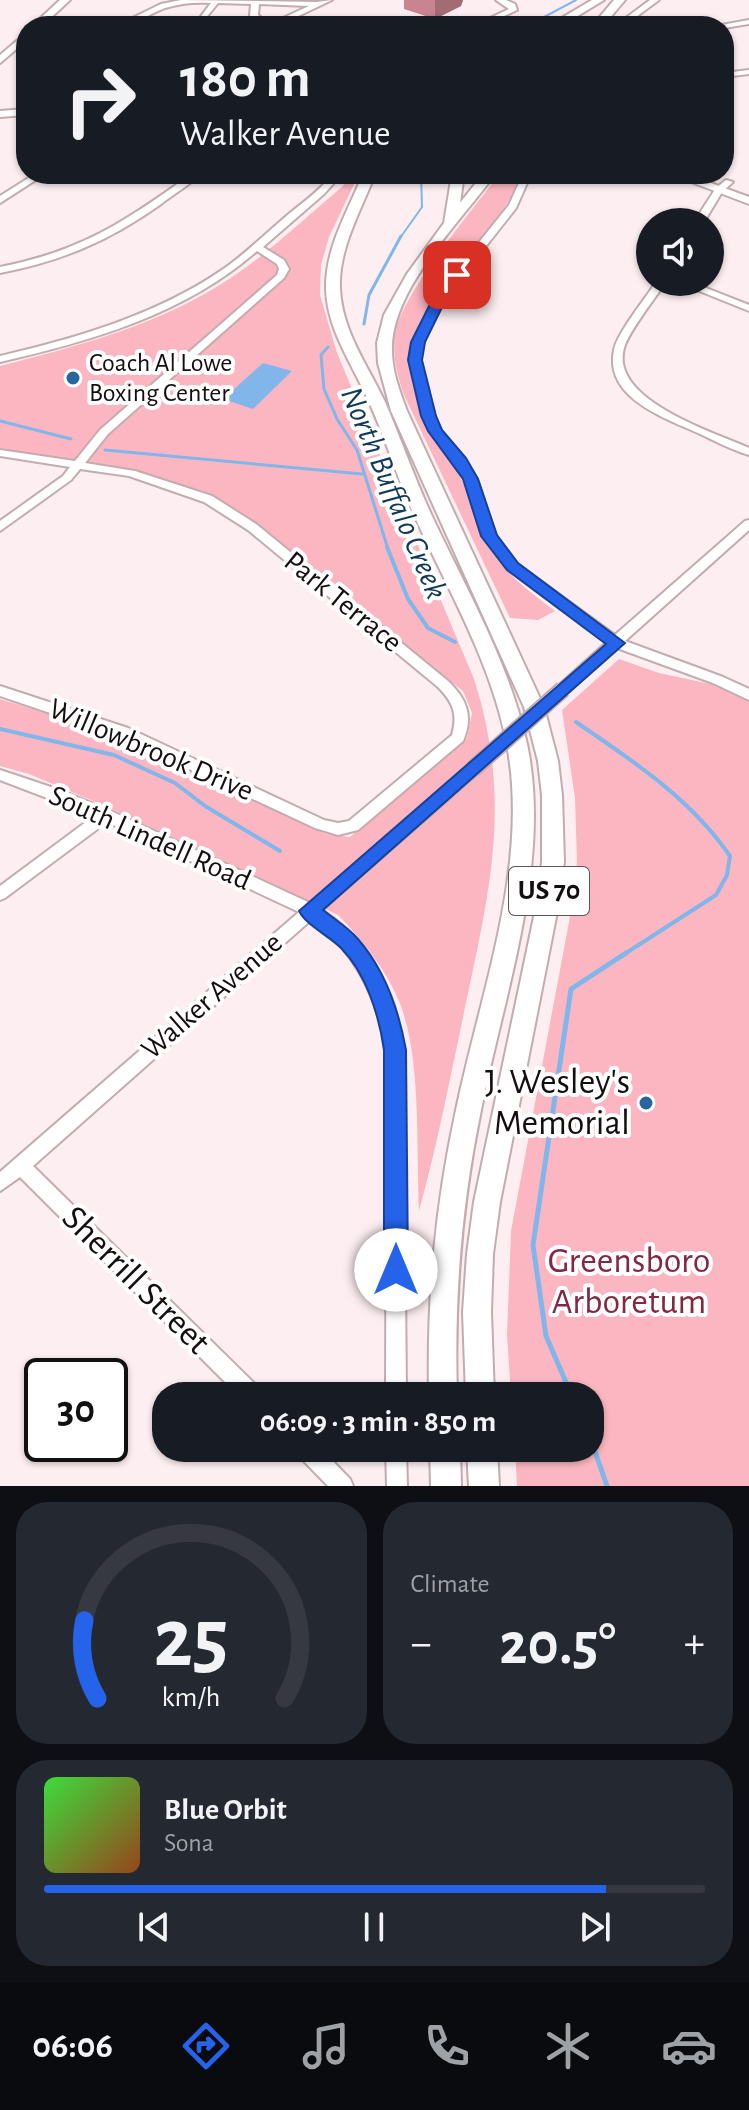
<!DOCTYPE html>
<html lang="en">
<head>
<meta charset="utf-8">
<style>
	body { margin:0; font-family:"Alegreya Sans",sans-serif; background:#242831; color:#f1f3f6; height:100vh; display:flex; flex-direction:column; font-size:30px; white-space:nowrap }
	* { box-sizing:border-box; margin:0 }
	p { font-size:26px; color:#9ea1a6 }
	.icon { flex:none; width:44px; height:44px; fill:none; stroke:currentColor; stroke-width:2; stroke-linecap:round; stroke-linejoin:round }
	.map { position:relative; height:1486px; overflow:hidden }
	.drawer { display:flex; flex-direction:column; gap:16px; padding:16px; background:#0d0f14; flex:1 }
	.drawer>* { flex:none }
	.hud { position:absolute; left:16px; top:16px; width:718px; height:168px; border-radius:32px; box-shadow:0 2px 6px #0004; background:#171b24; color:#f1f3f6; overflow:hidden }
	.controls { position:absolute; left:636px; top:208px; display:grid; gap:16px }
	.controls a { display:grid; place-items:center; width:88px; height:88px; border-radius:50%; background:#171b24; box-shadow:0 2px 6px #0004; font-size:40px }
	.speed { position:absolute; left:24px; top:1358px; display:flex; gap:16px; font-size:40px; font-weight:700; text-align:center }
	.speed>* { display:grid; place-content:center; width:104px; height:104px; border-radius:50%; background:#171b24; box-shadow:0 2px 6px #0004; line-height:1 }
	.speed .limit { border:4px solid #111; border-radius:12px; background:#fff; color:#111 }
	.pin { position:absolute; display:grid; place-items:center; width:68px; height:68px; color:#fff; margin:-34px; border-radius:16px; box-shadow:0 4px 12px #0006 }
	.me { position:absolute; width:88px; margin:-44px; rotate:0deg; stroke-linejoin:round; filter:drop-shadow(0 0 6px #0008) }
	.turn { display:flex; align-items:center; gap:28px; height:168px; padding:0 32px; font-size:36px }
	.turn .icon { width:104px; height:104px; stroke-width:2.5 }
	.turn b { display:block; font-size:56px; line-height:68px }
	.big { font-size:60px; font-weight:700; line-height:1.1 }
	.drawer .card { flex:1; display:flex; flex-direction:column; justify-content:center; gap:12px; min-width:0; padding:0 28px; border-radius:32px; background:#242831 }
	.drawer .dial { align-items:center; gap:0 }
	.dial svg { height:208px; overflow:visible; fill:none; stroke:#363941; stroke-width:7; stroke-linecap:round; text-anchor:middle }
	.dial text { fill:#f1f3f6; stroke:none }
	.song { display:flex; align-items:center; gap:24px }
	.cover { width:96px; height:96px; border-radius:12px; background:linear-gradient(135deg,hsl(120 70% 55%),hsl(20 70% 35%)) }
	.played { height:8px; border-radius:4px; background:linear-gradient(90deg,#2563eb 85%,#363941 85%) }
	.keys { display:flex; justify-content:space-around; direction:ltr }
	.heat { display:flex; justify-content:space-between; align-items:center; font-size:44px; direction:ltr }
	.drawer .tiles { flex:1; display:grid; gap:16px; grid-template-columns:1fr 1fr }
	.card:last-child { grid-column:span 2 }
	.trip { position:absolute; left:152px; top:1382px; width:452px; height:80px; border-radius:32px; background:#171b24; box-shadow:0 2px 6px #0004; font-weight:700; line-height:80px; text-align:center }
	.menu { display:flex; height:128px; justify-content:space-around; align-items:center; background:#090b0e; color:#9ea1a6 }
	.menu .icon { width:56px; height:56px }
	.menu .on { color:#2563eb }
	.menu b { font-size:36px; color:#f1f3f6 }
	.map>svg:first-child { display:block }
	.green { fill:#fcb6c1 }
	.water { fill:#80b6ea }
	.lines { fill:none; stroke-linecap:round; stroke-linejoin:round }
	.stream-far3 { stroke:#80b6ea; stroke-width:2 }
	.stream-far2 { stroke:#80b6ea; stroke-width:3 }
	.stream-far1 { stroke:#80b6ea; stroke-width:4 }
	.stream { stroke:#80b6ea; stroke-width:5 }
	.minor-casing { stroke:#c3acaf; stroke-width:4 }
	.major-casing { stroke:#c3acaf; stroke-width:4 }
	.highway-casing { stroke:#c3acaf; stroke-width:4 }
	.minor { fill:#fff; fill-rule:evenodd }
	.major { fill:#fff; fill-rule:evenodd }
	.highway { fill:#fff; fill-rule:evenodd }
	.minor-bridge-casing { stroke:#c3acaf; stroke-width:18; stroke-linecap:butt }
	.minor-bridge { stroke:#fff; stroke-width:14 }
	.wall { fill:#c88490 }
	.shaded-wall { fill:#a26c75 }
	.route { fill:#2563eb; stroke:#184099; stroke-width:2 }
	.poi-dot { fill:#28669d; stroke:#fff; stroke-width:3 }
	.labels { text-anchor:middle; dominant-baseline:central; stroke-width:8; stroke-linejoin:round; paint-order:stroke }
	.far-poi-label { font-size:26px; fill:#150e0f; stroke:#fff; text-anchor:start }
	.shield { fill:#fff; stroke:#5b5657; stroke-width:2 }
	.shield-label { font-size:28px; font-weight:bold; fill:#150e0f }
	.street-label { font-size:30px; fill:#150e0f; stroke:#fff }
	.water-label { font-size:32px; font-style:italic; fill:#10385a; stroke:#fff }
	.near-poi-label { font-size:36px; fill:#150e0f; stroke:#fff; text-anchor:end }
	.near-park-label { font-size:36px; fill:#832840; stroke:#fff }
	.near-street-label { font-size:36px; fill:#150e0f; stroke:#fff }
</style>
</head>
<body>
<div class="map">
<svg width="749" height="1486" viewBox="0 0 749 1486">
	<rect width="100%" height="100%" fill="#fdeff1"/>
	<path class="green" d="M 348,174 L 359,174 L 329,237 L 321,265 L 320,295 L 337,353 L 474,679 C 515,807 487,900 461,1027 C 448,1088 436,1150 419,1211 C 416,1149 422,1057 399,1001 C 385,968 363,941 338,915 L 112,809 L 29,774 L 0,766 L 0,699 L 106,731 L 326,834 L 350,837 L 467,738 L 472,713 L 463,691 L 370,620 L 261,527 L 228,505 L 196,490 L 129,470 L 0,449 L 0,366 C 73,347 148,328 213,289 C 261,261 301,221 343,186 Z
		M 499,174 L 519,174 C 512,213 466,250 443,283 C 428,305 407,338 410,366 C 413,415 448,450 468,492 C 479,516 484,542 501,563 C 515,582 537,597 555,611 L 538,620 L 510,618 L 404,395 C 397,375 392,355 395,334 C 401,294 473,210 499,174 Z
		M 619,659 L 659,673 L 715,685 L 749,700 L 749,1486 L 517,1486 L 515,1448 L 590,1448 L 590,1396 L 511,1396 L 507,1335 L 511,1231 L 569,922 L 577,862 L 575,798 L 562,710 Z"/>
	<path class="water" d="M 263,363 L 292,371 L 253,409 L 223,399 Z"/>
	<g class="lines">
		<path class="stream-far3" d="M 527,26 L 576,0
			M 400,238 L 422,207 L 421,174"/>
		<path class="stream-far2" d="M 364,324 L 369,295 L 401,236
			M 328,347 L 321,355 L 324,389 L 337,419 L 357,450 L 388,549
			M 0,421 L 71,439
			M 105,450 L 362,474"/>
		<path class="stream-far1" d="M 387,547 L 408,599 L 428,628 L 455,642
			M 576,722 C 633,761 690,798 730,856 L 727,875 L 716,895 L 623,955
			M 0,729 L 114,755 L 175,783 L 205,806 L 280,851"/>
		<path class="stream" d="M 572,1396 L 546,1336 L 533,1245 L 571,989 L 626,953
			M 590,1437 L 607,1486"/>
		<g class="minor-casing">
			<path id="minor" d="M 181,0 L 317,2 L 332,0 L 292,19 L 298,26 L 290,26 L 283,18 L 309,6 L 259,4 L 258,15 L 272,26 L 263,26 L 250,16 L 251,4 L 218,3 L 200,25 L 196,23 L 211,3 C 195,2 181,3 165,8 C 149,14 134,26 116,26 L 161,4 Z
				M 496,0 L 506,0 L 515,4 L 517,10 L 483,26 L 473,26 L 509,9 Z
				M 650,0 L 659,0 L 624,26 L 615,26 Z
				M 749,20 L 749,24 L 724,28 L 716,26 Z
				M 749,70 L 749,74 L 724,77 L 724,73 Z
				M 35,174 L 45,174 L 0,203 L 0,196 Z
				M 191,174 L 201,174 C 189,185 174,194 161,204 C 109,241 62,261 0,273 L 0,267 C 81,251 125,222 191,174 Z
				M 333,174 L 342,174 L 324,194 L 263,247 L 284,260 L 289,269 L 284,278 L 108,434 L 85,463 L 135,471 L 212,496 L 256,524 L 448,681 C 466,698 474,716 463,741 L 358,830 L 338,835 L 315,828 L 118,736 L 0,696 L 0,686 L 128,728 L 324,820 L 338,823 L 349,821 L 452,735 C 458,714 453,702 438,687 L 248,530 L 204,502 L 129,476 L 80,469 L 71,480 L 0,531 L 0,521 L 63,476 L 70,467 L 0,456 L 0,450 L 75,461 L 100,430 L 277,275 L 279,269 L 277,264 L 257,251 C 185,314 92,341 0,362 L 0,356 C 77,338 156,315 222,270 C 244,255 263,236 283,219 C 300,204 319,192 333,174 Z
				M 523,174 L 531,174 L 516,208 L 446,297 L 423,342 L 420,360 L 433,416 L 440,430 L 465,460 L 477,479 L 495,535 L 516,563 L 615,635 L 745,521 L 749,520 L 749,530 L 625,641 L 723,677 L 749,689 L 749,700 L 713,683 L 617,648 L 568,692 L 558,692 L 556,689 L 558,686 L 607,642 L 508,569 L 485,539 L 465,479 L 456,463 L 429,431 L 423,416 L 410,360 L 413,342 L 436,296 L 509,205 Z
				M 726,180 L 733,182 L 722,192 L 704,222 L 694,222 L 716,188 Z
				M 656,282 L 666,282 C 655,298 631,329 625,345 C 605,399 714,432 749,448 L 749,455 C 732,450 715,441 698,433 C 665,418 604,398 614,350 C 617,333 646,298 656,282 Z
				M 677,282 L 691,282 L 749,305 L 749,311 Z
				M 473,764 L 478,765 L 480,769 L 478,773 L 322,910 C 370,941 393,996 403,1050 L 406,1396 L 386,1396 L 387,1050 C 377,998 356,950 311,920 L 33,1166 L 260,1389 L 263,1396 L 239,1396 L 20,1177 L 0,1191 L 0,1172 L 299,912 L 107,822 L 5,898 L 0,900 L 0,886 L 94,816 L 0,780 L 0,770 L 60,790 L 111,811 L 310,903 L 468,765 Z
				M 295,1448 L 320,1448 L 350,1479 L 353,1486 L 328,1486 L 298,1455 Z
				M 386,1448 L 406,1448 L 407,1486 L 387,1486 Z"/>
		</g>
		<g class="major-casing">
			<path id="major" d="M 60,0 L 70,0 L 42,26 L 32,26 Z
				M 26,33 L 26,41 L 0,63 L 0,55 Z
				M 26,109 L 26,115 L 0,117 L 0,111 Z
				M 670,174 L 686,174 L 749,197 L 749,204 Z"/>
		</g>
		<g class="highway-casing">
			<path id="highway" d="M 592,0 L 604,0 L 561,26 L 548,26 Z
				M 614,0 L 625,0 L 603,26 L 592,26 Z
				M 363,174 L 375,174 C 361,211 338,249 340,289 C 342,331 368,366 385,402 C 401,439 414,477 431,514 C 466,589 509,662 527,744 C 552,862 504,994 481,1110 C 461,1207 454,1297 457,1396 L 429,1396 C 427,1297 435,1208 456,1110 C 480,994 530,865 507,745 C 492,664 448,590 414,515 C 397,478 386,439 369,402 C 353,365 327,330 326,289 C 325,248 348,211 363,174 Z
				M 452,174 L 464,174 L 460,203 L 483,174 L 495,174 C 462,220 394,286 392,346 C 391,368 399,390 407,411 L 544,707 L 558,761 L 562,795 L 564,862 L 557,912 L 500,1202 L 493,1254 L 491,1312 L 494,1396 L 466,1396 L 463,1312 L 467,1254 L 474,1202 L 535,912 L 542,862 L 542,795 L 538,761 L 524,707 L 391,411 L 378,363 L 377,343 L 384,315 L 407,274 L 444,223 Z
				M 430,1448 L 460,1448 L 461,1486 L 431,1486 Z
				M 467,1448 L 497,1448 L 499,1486 L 469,1486 Z"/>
		</g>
		<use href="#minor" class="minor"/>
		<use href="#major" class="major"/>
		<use href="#highway" class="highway"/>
		<g class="minor-bridge-casing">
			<path id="minor-bridge" d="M 473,769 L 563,689"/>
		</g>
		<use href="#minor-bridge" class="minor-bridge"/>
	</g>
	<path class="wall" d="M 404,0 L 463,0 L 461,6 L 435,19 L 404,9 Z"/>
	<path class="shaded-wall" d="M 435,0 L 463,0 L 461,6 L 435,19 Z"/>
	<path class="route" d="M 452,272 L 463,275 L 447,297 L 425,342 L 422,360 L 436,416 L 442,430 L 466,458 L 478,479 L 497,535 L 518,563 L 625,643 L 323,910 C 334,919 349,928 358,939 C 384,969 399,1011 406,1050 L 408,1270 L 404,1278 L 396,1282 L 387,1278 L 384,1270 L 384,1050 C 379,1015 366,973 341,948 C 328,935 307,926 299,911 L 606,644 L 507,570 L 481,536 L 463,479 L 428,431 L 421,416 L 408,360 L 411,342 L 434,296 Z"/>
	<g class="poi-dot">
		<circle cx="73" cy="378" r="8"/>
		<circle cx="646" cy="1103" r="8"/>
	</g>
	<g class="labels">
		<g class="far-poi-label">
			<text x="89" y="363">Coach Al Lowe<tspan x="89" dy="30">Boxing Center</tspan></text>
		</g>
		<rect class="shield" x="509" y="867" width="80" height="48" rx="6"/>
		<g class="shield-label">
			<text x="549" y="891">US 70</text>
		</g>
		<g class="street-label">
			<text transform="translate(343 602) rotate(39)">Park Terrace</text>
			<text transform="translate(151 750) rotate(23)">Willowbrook Drive</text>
			<text transform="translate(150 838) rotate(24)">South Lindell Road</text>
			<text transform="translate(212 996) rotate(-41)">Walker Avenue</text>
		</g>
		<g class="water-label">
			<text transform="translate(394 493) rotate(67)">North Buffalo Creek</text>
		</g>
		<g class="near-poi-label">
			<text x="630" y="1082">J. Wesley's<tspan x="630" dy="41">Memorial</tspan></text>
		</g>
		<g class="near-park-label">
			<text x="629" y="1261">Greensboro<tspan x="629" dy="41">Arboretum</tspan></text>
		</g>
		<g class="near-street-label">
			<text transform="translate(136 1280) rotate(45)">Sherrill Street</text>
		</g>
	</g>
</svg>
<div class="controls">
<a><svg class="icon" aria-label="sound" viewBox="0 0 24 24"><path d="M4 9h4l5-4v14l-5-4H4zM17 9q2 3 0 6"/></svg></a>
</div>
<div class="speed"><div class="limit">30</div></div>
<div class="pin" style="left:457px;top:275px;background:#d93025"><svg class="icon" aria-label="arrive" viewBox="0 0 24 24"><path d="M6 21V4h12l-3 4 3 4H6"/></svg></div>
<svg class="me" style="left:396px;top:1270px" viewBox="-20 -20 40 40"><circle r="19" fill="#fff"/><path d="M0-13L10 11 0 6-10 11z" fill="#2563eb"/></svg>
<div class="trip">06:09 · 3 min · 850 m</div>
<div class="hud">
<div class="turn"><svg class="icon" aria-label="right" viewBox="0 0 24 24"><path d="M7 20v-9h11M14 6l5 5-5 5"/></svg><div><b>180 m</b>Walker Avenue</div></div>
</div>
</div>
<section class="drawer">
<div class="tiles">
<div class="card dial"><svg viewBox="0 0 100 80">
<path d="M14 69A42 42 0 1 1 86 69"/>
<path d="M14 69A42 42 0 0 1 9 39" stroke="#2563eb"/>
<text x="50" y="56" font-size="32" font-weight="700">25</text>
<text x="50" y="72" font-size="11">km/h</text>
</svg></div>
<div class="card"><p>Climate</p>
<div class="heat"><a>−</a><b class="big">20.5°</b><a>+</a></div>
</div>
<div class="card">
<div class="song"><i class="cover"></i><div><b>Blue Orbit</b><p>Sona</p></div></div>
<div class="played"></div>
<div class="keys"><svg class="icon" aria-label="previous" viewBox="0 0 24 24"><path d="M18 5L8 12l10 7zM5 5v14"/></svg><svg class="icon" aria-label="pause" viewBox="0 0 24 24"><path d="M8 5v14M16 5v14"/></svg><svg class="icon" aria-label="next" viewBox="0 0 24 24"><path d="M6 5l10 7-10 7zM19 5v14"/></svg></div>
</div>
</div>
</section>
<nav class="menu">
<b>06:06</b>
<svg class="icon on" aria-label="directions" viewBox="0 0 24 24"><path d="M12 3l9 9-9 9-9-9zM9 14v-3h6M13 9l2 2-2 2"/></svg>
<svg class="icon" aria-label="music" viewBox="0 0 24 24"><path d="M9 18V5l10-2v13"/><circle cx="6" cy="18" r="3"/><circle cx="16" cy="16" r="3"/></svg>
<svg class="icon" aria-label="phone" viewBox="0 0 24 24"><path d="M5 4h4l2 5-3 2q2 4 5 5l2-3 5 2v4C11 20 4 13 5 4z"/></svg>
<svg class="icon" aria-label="climate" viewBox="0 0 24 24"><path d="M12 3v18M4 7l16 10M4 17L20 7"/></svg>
<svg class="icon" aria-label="car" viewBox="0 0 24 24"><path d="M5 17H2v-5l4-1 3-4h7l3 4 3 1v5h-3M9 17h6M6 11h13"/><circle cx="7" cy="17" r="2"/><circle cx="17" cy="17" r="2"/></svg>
</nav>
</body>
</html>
